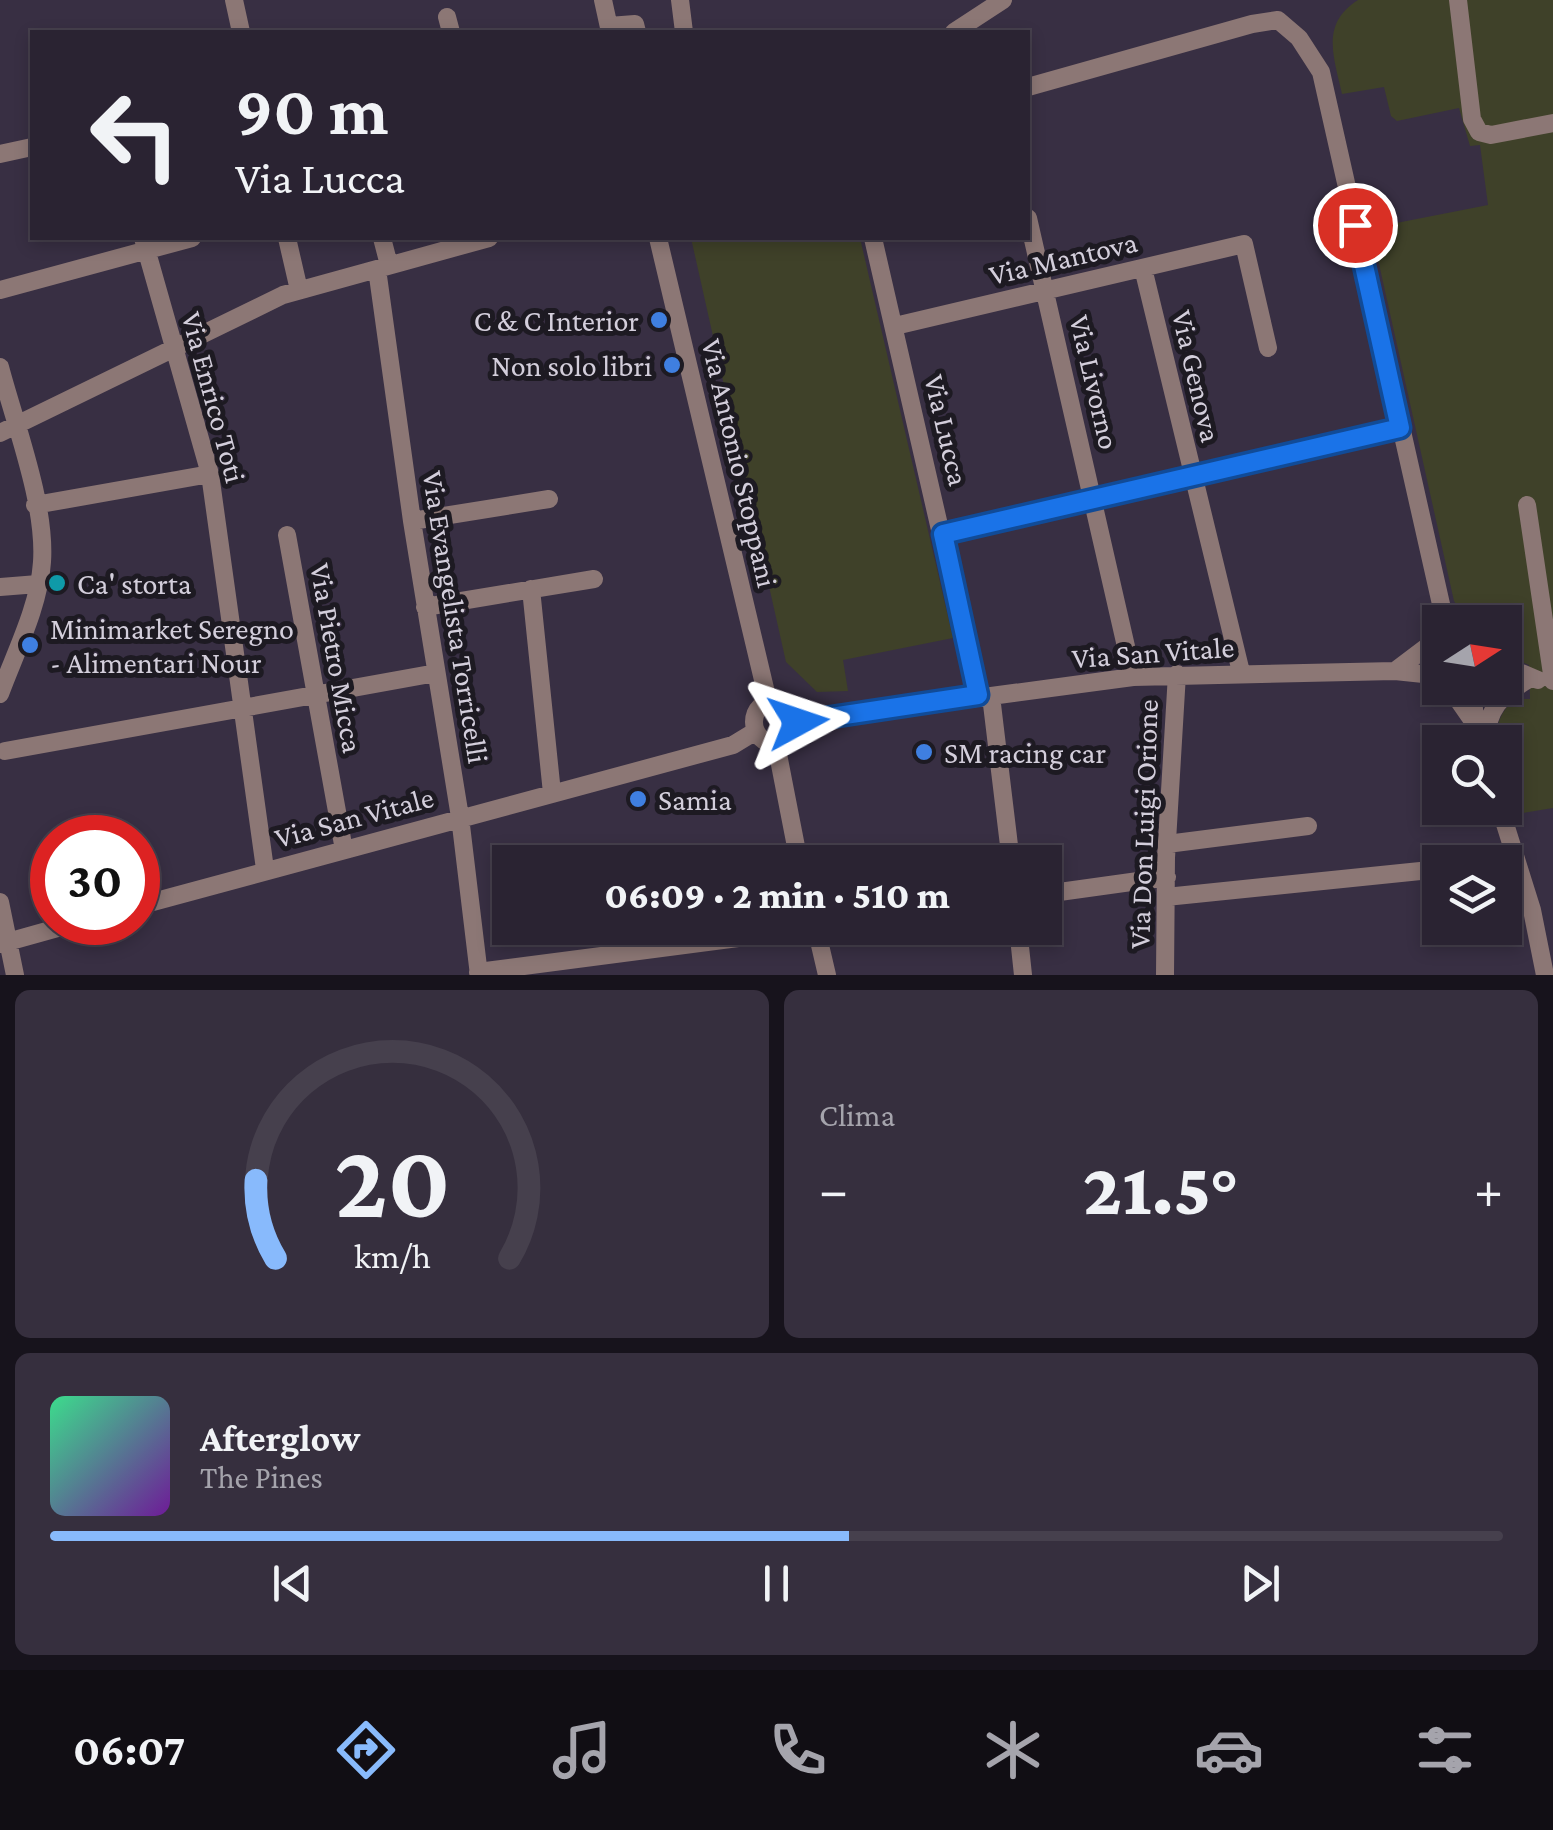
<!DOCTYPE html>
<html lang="it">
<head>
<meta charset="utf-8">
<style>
	body { margin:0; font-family:"Crimson Pro",serif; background:#362f3e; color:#f1f3f6; height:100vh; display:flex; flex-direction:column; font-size:38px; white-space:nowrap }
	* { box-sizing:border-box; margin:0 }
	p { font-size:32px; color:#a5a4ac }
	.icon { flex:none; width:55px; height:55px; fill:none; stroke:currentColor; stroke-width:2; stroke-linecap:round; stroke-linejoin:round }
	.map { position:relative; height:975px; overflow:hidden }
	.drawer { display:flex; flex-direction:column; gap:15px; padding:15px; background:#17131c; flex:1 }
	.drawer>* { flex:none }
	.top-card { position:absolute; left:30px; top:30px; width:1000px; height:210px; border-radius:0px; box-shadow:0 5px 15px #0003,0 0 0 2px #46404d; background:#2a2332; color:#f1f3f6; overflow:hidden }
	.needle { width:65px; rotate:78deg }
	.buttons { position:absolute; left:1422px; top:605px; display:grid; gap:20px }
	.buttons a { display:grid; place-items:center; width:100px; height:100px; border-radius:0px; background:#2a2332; box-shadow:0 5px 15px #0003,0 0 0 2px #46404d; font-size:50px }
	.speed { position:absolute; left:30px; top:815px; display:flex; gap:20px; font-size:50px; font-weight:700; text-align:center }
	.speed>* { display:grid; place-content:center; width:130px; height:130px; border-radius:50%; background:#2a2332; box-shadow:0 5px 15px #0003,0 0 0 2px #46404d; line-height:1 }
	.speed .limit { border:15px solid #d22; background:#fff; color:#111 }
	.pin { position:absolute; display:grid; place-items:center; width:85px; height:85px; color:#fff; margin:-42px; border:5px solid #fff; border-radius:50%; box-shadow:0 2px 10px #0007 }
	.me { position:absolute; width:110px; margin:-55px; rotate:85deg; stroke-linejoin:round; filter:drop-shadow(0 0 8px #0008) }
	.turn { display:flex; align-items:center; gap:35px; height:210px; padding:0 40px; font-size:45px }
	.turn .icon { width:130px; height:130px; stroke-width:2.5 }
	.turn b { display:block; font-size:70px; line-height:85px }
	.big { font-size:75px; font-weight:800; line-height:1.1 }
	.drawer .tile { flex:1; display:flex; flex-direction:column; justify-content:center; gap:15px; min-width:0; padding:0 35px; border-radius:15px; background:#362f3e }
	.drawer .dial { align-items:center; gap:0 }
	.dial svg { height:260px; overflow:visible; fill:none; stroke:#46404d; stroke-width:7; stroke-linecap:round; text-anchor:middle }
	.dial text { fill:#f1f3f6; stroke:none }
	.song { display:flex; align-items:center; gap:30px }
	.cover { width:120px; height:120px; border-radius:15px; background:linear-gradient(135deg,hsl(150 70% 55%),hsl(280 70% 35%)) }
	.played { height:10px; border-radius:5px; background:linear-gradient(90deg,#88bafc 55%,#46404d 55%) }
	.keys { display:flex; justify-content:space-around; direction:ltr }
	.heat { display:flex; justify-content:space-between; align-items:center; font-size:55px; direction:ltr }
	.drawer .tiles { flex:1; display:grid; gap:15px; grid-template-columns:1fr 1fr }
	.tile:last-child { grid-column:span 2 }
	.trip { position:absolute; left:492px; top:845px; width:570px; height:100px; border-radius:0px; background:#2a2332; box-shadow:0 5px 15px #0003,0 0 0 2px #46404d; font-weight:800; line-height:100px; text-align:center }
	.tab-bar { display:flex; height:160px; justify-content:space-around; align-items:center; background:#110e14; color:#a5a4ac }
	.tab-bar .icon { width:70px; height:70px }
	.tab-bar .current { color:#88bafc }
	.tab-bar b { font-size:45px; color:#f1f3f6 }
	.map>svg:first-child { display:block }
	.green { fill:#3f4129 }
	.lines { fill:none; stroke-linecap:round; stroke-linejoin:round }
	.minor { stroke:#8c7775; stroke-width:18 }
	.route-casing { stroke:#114b97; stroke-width:25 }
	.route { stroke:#1a73e8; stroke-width:18 }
	.shop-dot { fill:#3f7fe0; stroke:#1d1a22; stroke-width:4 }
	.culture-dot { fill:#0f9aa8; stroke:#1d1a22; stroke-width:4 }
	.labels { text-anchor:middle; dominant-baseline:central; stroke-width:10; stroke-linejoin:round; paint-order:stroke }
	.street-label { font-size:30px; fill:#d3cedb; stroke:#1d1a22 }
	.poi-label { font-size:30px; fill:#d3cedb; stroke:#1d1a22; text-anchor:start }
</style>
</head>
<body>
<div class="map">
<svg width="1553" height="975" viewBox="0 0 1553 975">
	<rect width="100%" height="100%" fill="#382f43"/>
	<path class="green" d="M 1358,0 L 1553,0 L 1553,808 L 1516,814 L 1505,779 L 1505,742 L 1496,742 C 1497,723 1500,712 1515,699 L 1530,699 L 1529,665 L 1505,655 L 1505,622 L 1468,622 L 1454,601 L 1371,228 L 1488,205 L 1480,145 L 1470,146 L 1459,108 L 1397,121 L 1391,116 L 1384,87 L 1342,94 C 1334,57 1320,24 1358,0 Z
		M 691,238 L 860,238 L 953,638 L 843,660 L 848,691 L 817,692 L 786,662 Z"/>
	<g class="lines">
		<path class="minor" d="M 234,0 L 241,32
			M 603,0 L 610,32
			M 680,0 L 684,32
			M 1458,0 L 1472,119 L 1479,132 L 1491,135 L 1553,123
			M 447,17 L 451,32
			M 609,26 L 635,24 L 637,32
			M 954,32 L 1003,0
			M 1028,87 L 1252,24 L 1278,20 L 1299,38 L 1321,72 L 1443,613 L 1451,622
			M 0,154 L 32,147
			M 1028,218 L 1133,677
			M 143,238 L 210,474 L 265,869
			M 287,238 L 299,290
			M 382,238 L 389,265
			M 658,238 L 768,701
			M 873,238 L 978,695
			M 1143,268 L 1241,672
			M 377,269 L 412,521 L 460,817 L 479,975
			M 0,290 L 192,238
			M 895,326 L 1244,244 L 1268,348
			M 0,367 C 15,424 46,504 42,562 C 39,607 15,653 0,694
			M 0,433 L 283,295 L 489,238
			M 35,505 L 210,474
			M 1527,505 L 1553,681
			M 412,521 L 549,499
			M 943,534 L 1400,428
			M 287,535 L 344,850
			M 0,587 L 38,584
			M 531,589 L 552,793
			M 425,607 L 594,579
			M 1505,666 L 1538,680
			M 1395,671 L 1440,637
			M 1450,688 L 1475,724 L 1480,742
			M 1472,688 L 1475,719
			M 991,696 L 1011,862
			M754 722a22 22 0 1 1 44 0a22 22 0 1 1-44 0Z
			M 798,722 L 1133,677 L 1395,671 L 1433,675
			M 1485,742 C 1488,708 1500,696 1529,679
			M 776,744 L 799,862
			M 5,751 L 436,673
			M 1500,808 L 1532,910 L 1545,975
			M 1167,844 L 1308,826
			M 1045,894 L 1167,877
			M 1166,897 L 1440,869
			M 0,902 L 15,975
			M 138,906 L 733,745 L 756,731
			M 816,928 L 827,975
			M 1018,928 L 1023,975
			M 0,944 L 79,922
			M 478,972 L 816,928
			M 1165,975 L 1166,858 L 1177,674"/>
	</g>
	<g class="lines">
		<g class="route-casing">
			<path id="route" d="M 798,722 L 978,695 L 943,534 L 1400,428 L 1355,225"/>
		</g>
		<use href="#route" class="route"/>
	</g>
	<g class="shop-dot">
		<circle cx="659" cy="320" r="10"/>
		<circle cx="672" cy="365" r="10"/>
		<circle cx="30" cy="645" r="10"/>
		<circle cx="924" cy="752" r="10"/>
		<circle cx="638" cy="799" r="10"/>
	</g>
	<circle class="culture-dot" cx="57" cy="583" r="10"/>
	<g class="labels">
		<g class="street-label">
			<text transform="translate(1063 258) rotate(-13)">Via Mantova</text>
			<text transform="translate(1197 376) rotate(77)">Via Genova</text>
			<text transform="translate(1095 382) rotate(77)">Via Livorno</text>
			<text transform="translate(214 397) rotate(75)">Via Enrico Toti</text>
			<text transform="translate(947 430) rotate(77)">Via Lucca</text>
			<text transform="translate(740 463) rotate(77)">Via Antonio Stoppani</text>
			<text transform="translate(456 617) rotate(81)">Via Evangelista Torricelli</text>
			<text transform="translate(1153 652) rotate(-4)">Via San Vitale</text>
			<text transform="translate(337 658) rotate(80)">Via Pietro Micca</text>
			<text transform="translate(354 817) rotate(-15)">Via San Vitale</text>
			<text transform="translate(1143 824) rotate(-88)">Via Don Luigi Orione</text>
		</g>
		<g class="poi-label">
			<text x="639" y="320" text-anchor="end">C &amp; C Interior</text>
			<text x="652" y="365" text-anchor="end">Non solo libri</text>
			<text x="77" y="583">Ca' storta</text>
			<text x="50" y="628">Minimarket Seregno<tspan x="50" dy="34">- Alimentari Nour</tspan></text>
			<text x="944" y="752">SM racing car</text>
			<text x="658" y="799">Samia</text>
		</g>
	</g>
</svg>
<div class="buttons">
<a><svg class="needle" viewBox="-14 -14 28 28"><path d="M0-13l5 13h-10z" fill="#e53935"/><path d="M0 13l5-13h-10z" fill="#a5a4ac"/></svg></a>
<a><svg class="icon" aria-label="search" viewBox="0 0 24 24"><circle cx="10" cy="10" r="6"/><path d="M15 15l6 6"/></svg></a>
<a><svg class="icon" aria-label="layers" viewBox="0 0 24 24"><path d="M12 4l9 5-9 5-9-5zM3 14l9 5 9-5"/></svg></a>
</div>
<div class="speed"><div class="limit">30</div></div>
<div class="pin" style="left:1355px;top:225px;background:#d93025"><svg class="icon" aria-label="arrive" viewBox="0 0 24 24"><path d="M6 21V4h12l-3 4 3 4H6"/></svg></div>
<svg class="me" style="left:798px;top:722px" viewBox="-20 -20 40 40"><path d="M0-17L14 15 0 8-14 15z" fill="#1a73e8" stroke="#fff" stroke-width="4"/></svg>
<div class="trip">06:09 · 2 min · 510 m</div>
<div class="top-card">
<div class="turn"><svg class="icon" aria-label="left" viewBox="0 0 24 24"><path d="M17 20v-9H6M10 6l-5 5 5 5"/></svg><div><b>90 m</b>Via Lucca</div></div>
</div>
</div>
<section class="drawer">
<div class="tiles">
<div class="tile dial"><svg viewBox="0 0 100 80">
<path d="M14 69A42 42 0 1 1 86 69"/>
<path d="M14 69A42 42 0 0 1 8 45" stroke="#88bafc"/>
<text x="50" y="56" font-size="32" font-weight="700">20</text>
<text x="50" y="72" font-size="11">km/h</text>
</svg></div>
<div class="tile"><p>Clima</p>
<div class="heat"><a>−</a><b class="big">21.5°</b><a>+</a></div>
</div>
<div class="tile">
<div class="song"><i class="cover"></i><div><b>Afterglow</b><p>The Pines</p></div></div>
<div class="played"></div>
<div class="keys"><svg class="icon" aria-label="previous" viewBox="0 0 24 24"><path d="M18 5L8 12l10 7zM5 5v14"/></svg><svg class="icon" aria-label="pause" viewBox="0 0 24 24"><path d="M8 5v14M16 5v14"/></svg><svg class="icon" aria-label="next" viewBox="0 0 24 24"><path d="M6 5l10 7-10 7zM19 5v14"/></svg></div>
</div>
</div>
</section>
<nav class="tab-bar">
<b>06:07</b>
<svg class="icon current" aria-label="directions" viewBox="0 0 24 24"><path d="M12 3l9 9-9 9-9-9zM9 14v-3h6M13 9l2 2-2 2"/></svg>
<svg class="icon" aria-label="music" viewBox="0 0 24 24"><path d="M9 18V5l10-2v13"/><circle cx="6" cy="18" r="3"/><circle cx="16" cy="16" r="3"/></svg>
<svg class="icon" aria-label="phone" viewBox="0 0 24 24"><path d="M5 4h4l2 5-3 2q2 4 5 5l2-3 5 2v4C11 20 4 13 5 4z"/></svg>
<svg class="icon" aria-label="climate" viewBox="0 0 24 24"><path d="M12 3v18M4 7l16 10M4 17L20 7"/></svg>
<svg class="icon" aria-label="car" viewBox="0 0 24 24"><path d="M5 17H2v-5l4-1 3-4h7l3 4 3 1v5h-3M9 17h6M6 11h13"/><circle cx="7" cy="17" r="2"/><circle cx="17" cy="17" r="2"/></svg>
<svg class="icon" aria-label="filters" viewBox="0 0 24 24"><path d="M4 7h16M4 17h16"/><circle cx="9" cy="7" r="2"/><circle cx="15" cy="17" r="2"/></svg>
</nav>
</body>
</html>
